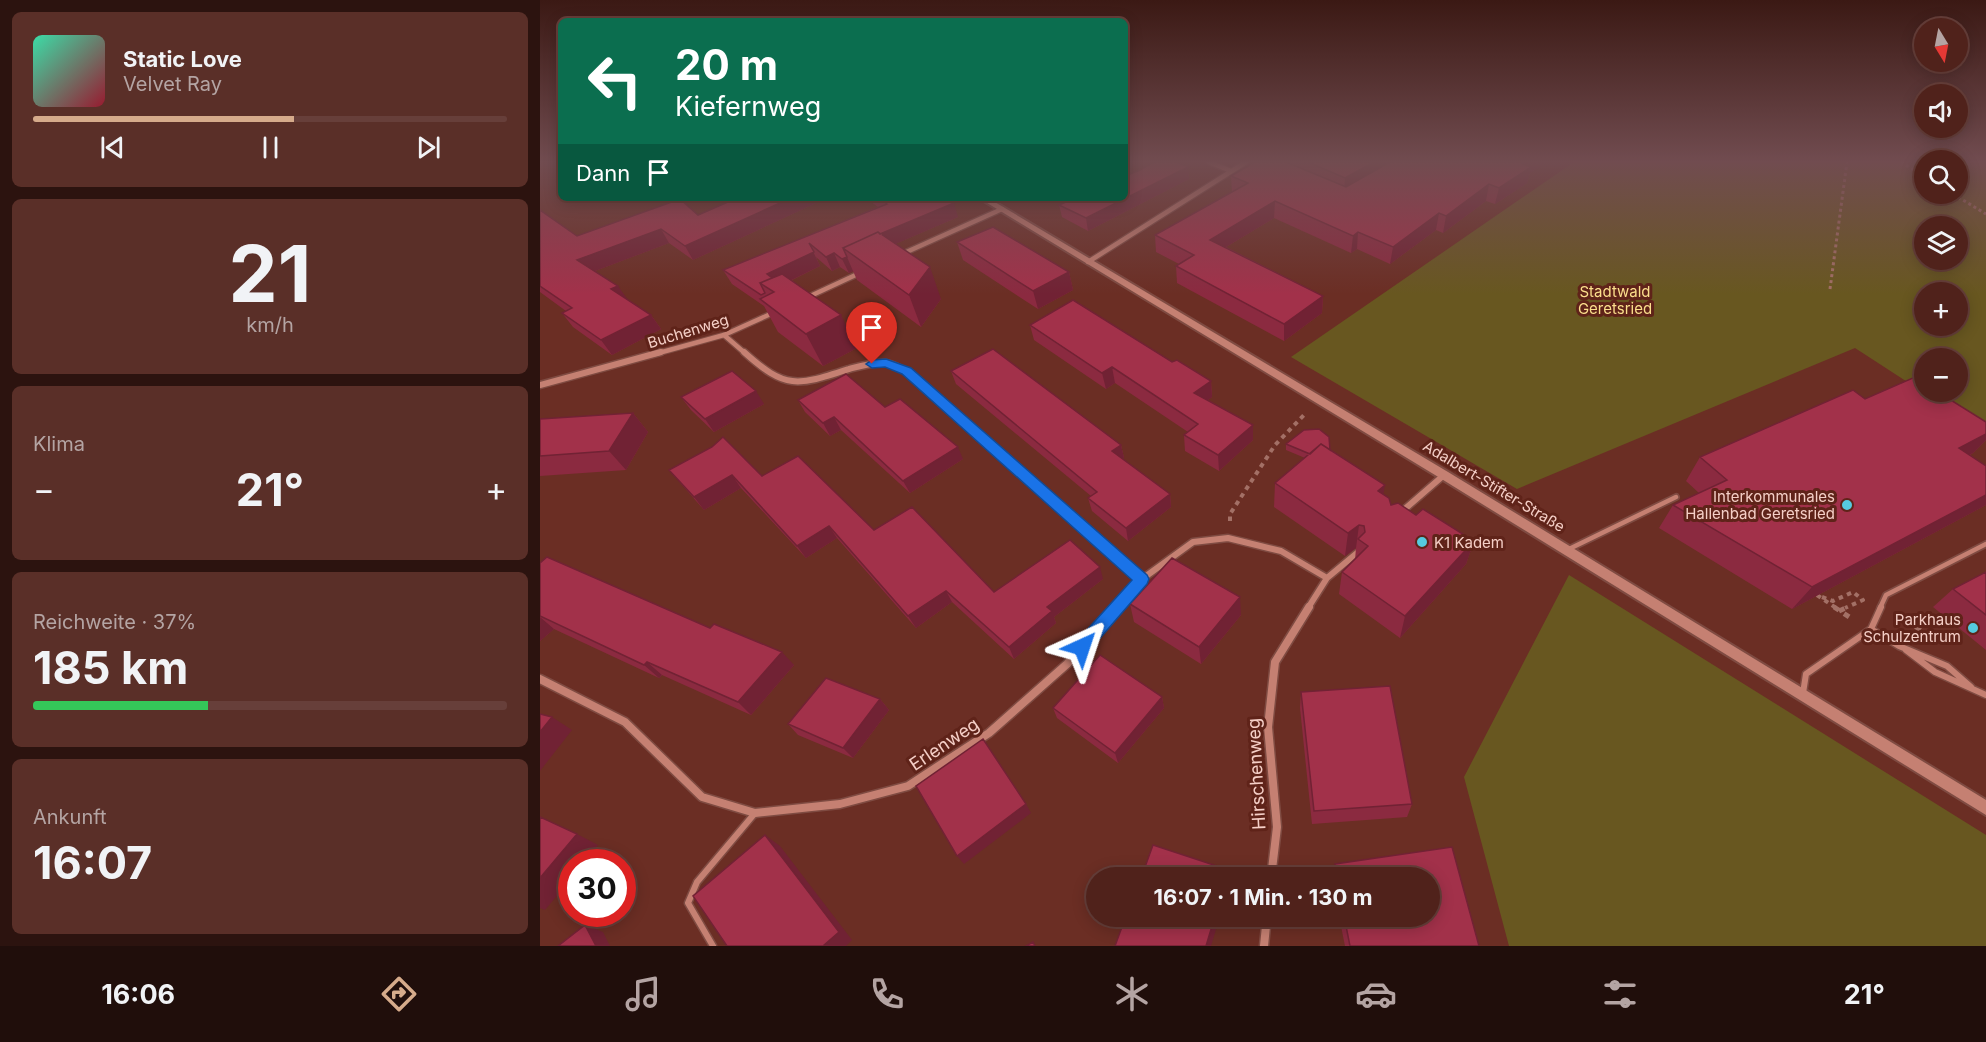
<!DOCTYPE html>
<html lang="de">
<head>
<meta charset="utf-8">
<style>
	body { margin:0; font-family:Inter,sans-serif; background:#5a2f28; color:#f1f3f6; height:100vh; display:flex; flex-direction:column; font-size:22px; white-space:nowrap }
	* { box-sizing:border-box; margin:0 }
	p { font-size:20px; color:#b4a4a3 }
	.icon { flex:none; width:33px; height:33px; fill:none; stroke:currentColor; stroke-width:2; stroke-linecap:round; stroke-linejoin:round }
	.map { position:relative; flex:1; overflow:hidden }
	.sheet { display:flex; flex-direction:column; gap:12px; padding:12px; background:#2c130f; width:540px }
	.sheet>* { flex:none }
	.guide { position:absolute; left:18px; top:18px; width:570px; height:183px; border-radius:9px; box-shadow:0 3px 15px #0003,0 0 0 2px #673f3a; background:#0b6e4f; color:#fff; overflow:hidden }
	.needle { width:39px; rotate:170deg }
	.buttons { position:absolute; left:1374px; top:18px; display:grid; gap:12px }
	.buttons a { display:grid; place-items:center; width:54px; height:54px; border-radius:50%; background:#50221b; box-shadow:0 3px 15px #0003,0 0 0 2px #673f3a; font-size:30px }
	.speed { position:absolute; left:18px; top:849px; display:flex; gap:12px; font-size:30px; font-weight:700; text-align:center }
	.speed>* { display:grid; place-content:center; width:78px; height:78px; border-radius:50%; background:#50221b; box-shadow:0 3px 15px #0003,0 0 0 2px #673f3a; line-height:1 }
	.speed .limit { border:9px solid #d22; background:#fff; color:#111 }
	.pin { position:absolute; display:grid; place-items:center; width:51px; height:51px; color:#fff; margin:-62px -26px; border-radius:50% 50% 50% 0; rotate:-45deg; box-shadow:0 0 6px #0007 }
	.pin .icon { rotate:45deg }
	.me { position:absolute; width:66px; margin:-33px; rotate:42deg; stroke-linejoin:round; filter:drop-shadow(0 0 4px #0008) }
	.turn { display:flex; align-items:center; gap:21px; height:126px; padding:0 18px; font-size:27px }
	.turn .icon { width:78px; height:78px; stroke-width:2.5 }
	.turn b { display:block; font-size:42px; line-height:51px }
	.then { display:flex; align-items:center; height:57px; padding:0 18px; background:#0003; gap:12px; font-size:22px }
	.big { font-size:45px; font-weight:700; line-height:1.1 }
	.sheet .widget { flex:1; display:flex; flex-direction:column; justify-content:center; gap:9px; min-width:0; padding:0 21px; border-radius:9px; background:#5a2f28 }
	.sheet .dial { align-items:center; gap:0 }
	.dial b { font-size:78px; line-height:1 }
	.song { display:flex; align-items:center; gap:18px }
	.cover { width:72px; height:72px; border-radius:9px; background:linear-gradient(135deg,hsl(160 70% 55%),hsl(350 70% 35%)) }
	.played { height:6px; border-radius:3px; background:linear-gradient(90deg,#d6ab8b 55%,#673f3a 55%) }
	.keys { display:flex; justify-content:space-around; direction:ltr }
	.heat { display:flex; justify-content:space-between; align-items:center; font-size:33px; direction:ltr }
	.charge { height:9px; border-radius:4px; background:linear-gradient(90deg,#34c759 37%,#673f3a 0) }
	.trip { position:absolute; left:546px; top:867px; width:354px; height:60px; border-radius:30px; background:#50221b; box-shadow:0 3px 15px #0003,0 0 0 2px #673f3a; font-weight:700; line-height:60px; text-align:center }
	.tab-bar { display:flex; height:96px; justify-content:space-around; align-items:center; background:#200e0b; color:#b4a4a3 }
	.tab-bar .icon { width:42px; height:42px }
	.tab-bar .active { color:#d6ab8b }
	.tab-bar b { font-size:27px; color:#f1f3f6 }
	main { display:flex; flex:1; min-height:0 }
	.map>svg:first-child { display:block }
	.green { fill:#685720; fill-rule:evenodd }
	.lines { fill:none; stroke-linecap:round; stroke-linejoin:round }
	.service-far1-casing { stroke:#7f4b42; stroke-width:8 }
	.service-casing { stroke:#7f4b42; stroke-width:9 }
	.minor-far2-casing { stroke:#7f4b42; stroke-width:7 }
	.minor-far1-casing { stroke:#7f4b42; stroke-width:9 }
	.minor-casing { stroke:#7f4b42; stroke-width:11 }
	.tertiary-casing { stroke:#7f4b42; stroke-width:4 }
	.path-far2 { stroke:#a37066; stroke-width:3; stroke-dasharray:3 3; stroke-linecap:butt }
	.path-far1 { stroke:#a37066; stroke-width:4; stroke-dasharray:4.5 4.5; stroke-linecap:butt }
	.path { stroke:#a37066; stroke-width:5; stroke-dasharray:6 6; stroke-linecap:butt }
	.service-far1 { stroke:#c58072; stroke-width:4.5 }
	.service { stroke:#c58072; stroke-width:6 }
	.minor-far2 { stroke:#c58072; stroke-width:4.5 }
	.minor-far1 { stroke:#c58072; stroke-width:6 }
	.minor { stroke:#c58072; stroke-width:8 }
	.tertiary { fill:#c58072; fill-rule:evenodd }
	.wall { fill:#8b2a40 }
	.shaded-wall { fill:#712234 }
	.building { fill:#a2314a; stroke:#712234; stroke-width:1.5 }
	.route { fill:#1a73e8; stroke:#114b97; stroke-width:1.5 }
	.poi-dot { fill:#55cadf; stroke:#5f2319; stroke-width:2 }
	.labels { text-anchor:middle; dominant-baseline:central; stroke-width:6; stroke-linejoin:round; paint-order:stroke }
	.park-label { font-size:15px; fill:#fbdf8c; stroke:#5f2319 }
	.street-label { font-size:15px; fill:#f5cfc7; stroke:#5f2319 }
	.poi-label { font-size:15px; fill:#f5cfc7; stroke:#5f2319; text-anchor:end }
	.near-street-label { font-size:18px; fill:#f5cfc7; stroke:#5f2319 }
</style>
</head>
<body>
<main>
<section class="sheet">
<div class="widget">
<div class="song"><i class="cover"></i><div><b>Static Love</b><p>Velvet Ray</p></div></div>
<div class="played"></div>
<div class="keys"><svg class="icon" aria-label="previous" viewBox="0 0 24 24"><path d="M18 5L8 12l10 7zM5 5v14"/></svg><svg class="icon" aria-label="pause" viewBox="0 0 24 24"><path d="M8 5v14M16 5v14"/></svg><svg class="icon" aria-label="next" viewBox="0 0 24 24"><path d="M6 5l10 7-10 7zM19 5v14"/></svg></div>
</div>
<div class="widget dial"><b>21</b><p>km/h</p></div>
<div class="widget"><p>Klima</p>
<div class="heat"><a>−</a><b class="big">21°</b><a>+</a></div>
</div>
<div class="widget"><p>Reichweite · 37%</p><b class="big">185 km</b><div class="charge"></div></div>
<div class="widget"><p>Ankunft</p><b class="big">16:07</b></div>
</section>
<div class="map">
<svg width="1446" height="946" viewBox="0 0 1446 946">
	<rect width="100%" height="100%" fill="#6b2e24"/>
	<path class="green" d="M 1034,162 L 1384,162 L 1384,194 L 1418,194 L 1418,162 L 1446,162 L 1446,433 L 1315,348 L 977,489 L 751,357 ZM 1384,226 L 1418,226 L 1418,260 L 1384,260 ZM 1384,292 L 1418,292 L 1418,326 L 1384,326 ZM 1384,358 L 1418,358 L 1418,392 L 1384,392 Z
		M 1029,575 L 1446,835 L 1446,946 L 969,946 L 924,777 Z"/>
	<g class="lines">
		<g class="service-far1-casing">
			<path id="service-far1" d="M 1027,550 L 1136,497
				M 1340,608 L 1346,595 L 1446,544"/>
		</g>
		<g class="service-casing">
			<path id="service" d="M 1331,629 L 1341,607
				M 1366,650 L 1395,672 L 1446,695
				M 1263,693 L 1266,674 L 1331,629 L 1359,646 L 1407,666 L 1431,687
				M 173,946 L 148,903 L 157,882 L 215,813"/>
		</g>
		<g class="minor-far2-casing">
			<path id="minor-far2" d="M 669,162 L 691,171
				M 362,254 L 462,209
				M 548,262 L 706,162
				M 266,298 L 322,272
				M 184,335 L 206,354
				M 115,354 L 184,335 L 235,312"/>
		</g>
		<g class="minor-far1-casing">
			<path id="minor-far1" d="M 204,352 C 246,390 257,386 309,369 C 320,366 333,362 345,363 C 353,364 360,369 367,371 L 602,579
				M 0,385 L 121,352
				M 859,514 L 904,475
				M 576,608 L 602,579 L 653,542 L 688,538 L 741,551 L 787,578
				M 768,608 L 787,578 L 817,553"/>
		</g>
		<g class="minor-casing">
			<path id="minor" d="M 0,679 L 85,722 L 162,797 L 215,813 L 300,804 L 368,786 L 449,733 L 527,664 L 578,607
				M 731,878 L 737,827 L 728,727 L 735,662 L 769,607
				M 724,946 L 727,916"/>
		</g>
		<g class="tertiary-casing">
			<path id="tertiary" d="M 439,198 L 448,198 L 908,472 L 1446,800 L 1446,815 L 900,478 Z"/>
		</g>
		<path class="path-far2" d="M 1361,162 L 1384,176
			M 1413,194 L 1446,214
			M 1290,289 L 1307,162"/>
		<path class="path-far1" d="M 690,521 L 690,514 L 735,445 L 766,413
			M 1277,595 L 1296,608
			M 1282,597 L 1293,601 L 1313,592 L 1323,600 L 1305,608"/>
		<path class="path" d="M 1294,607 L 1314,620
			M 1299,611 L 1308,607
			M 1355,623 L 1367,619 L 1393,641"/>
		<use href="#service-far1" class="service-far1"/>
		<use href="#service" class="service"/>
		<use href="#minor-far2" class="minor-far2"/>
		<use href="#minor-far1" class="minor-far1"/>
		<use href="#minor" class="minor"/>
		<use href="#tertiary" class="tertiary"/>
	</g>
	<path class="wall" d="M 715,162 L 1007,162 L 990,173 L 987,183 L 955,204 L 946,201 L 903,233 L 896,230 L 850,264 L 817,249 L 811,253 L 734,218 L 686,247 L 783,296 L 782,313 L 744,341 L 637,283 L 636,266 L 639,264 L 616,252 L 615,235 L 692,192 L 691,176 Z
		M 648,167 L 649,179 L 548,231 L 522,217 L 519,205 Z
		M 197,198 L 287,198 L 153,260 L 129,243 L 55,271 L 88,300 L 111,315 L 121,329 L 72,355 L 33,327 L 22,313 L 26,311 L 0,292 L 0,210 L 37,236 L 158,215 Z
		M 326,198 L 407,198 L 418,217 L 355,244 L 401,299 L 381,327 L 317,280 L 313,271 L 309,273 L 300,267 L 292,271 L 276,257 L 280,266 L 252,280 L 317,348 L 283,366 L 238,332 L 224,306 L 192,284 L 183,270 L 338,207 Z
		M 417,242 L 529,272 L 533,290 L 498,309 L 423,260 Z
		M 490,325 L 632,362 L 671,381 L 672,397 L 668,400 L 713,425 L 713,440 L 679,471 L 645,451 L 644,435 L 648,432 L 575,383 L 566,389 L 494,340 Z
		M 411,371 L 581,445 L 584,458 L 582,459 L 630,494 L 631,507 L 588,541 L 552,511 L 548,498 L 551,496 L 416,384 Z
		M 141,397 L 224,404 L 174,432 L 151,410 Z
		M 1325,399 L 1446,422 L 1446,440 L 1433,453 L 1430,455 L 1446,466 L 1446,505 L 1252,609 L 1119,528 L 1133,505 L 1159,493 L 1146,481 L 1160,457 Z
		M 258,400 L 345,407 L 423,459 L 370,493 L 301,430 L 290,436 L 265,412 Z
		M 93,413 L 108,432 L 86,470 L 0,476 L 0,419 Z
		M 746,444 L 790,450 L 843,494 L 851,505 L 876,515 L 934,541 L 926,564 L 860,638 L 799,594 L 802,572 L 815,560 L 816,548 L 805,556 L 734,507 L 735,483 L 765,458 L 746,450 Z
		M 129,470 L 222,476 L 334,530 L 454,592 L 563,579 L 514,617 L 516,623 L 474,659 L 412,602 L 376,628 L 297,538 L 266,558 L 201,488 L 164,510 Z
		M 0,563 L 254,665 L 211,715 L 122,675 L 119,678 L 14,629 L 0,641 Z
		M 1446,572 L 1446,650 L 1393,607 L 1413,589 Z
		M 590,604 L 701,615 L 661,664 L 594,622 Z
		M 761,692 L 872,804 L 867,817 L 772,824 L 760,708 Z
		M 622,697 L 624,708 L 578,763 L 517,718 L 513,708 Z
		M 340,699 L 349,710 L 313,758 L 258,735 L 248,724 Z
		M 912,847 L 939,946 L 805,946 L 799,916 L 890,916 L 890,878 L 792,878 L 795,864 Z"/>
	<path class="shaded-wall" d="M 834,162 L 860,162 L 804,194 L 805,178 Z
		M 987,162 L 1007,162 L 990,173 L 987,183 L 955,204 L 959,188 L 983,164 Z
		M 648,167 L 649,179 L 548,231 L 546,218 Z
		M 949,184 L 946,201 L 903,233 L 906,216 Z
		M 251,198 L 287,198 L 153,260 L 145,246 Z
		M 735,201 L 734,218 L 671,256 L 670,240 Z
		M 414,203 L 418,217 L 339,251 L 328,239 Z
		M 899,213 L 896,230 L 850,264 L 853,247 Z
		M 121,229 L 129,243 L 47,274 L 37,260 Z
		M 818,232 L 817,249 L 811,253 L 813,236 Z
		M 269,243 L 280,266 L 235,288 L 227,274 Z
		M 294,253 L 300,267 L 292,271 L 286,257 Z
		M 307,257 L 313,271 L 309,273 L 302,259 Z
		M 390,267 L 401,299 L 381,327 L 369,295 Z
		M 529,272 L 533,290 L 498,309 L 493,291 Z
		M 78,286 L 88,300 L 71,289 Z
		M 783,296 L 782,313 L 744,341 L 744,324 Z
		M 111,315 L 121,329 L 72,355 L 61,340 Z
		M 301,315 L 317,348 L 283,366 L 266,334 Z
		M 572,367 L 575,383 L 566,389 L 562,373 Z
		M 671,381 L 672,397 L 656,409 L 654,393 Z
		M 216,391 L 224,404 L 174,432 L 165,419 Z
		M 93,413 L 108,432 L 86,470 L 69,451 Z
		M 294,417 L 301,430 L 290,436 L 283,423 Z
		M 713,425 L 713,440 L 679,471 L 678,455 Z
		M 1446,434 L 1446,440 L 1433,453 L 1397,471 L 1419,448 Z
		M 581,445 L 584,458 L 574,464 L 572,451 Z
		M 418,447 L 423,459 L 370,493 L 363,481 Z
		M 192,475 L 201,488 L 164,510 L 154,497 Z
		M 845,485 L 841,508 L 838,491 Z
		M 630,494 L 631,507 L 588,541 L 586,528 Z
		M 1446,495 L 1446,505 L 1252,609 L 1272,587 Z
		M 819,525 L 816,548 L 805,556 L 808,533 Z
		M 289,526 L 297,538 L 266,558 L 257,546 Z
		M 934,541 L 926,564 L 860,638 L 865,616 Z
		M 560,567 L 563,579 L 514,617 L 516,623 L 474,659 L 469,647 L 507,607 Z
		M 406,591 L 412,602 L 376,628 L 368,616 Z
		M 700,597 L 701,615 L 661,664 L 659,647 Z
		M 0,617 L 14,629 L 0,641 Z
		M 242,652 L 254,665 L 211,715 L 198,702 Z
		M 107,662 L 122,675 L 119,678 L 104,665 Z
		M 622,697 L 624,708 L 578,763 L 575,753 Z
		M 340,699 L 349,710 L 313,758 L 303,748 Z
		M 12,717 L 32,730 L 0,771 L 0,732 Z
		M 486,804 L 491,813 L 424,864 L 417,856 Z
		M 37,834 L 58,845 L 44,862 L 32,862 L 32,878 L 5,910 L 0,908 L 0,878 Z
		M 225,835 L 240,846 L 312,940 L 306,946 L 284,946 Z
		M 675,916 L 680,916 L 671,946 L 666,946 Z
		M 45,925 L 63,932 L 70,946 L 56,946 Z"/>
	<path class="building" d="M 614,162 L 637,162 L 648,167 L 546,218 L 519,205 L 535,198 L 585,198 L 585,176 L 600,170 Z
		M 715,162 L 746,162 L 806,187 L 850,162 L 987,162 L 983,164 L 991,167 L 959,188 L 949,184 L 906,216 L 899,213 L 853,247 L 818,232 L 813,236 L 735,201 L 670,240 L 783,296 L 744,324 L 636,266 L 654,255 L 615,235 L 708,183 L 691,176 Z
		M 768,162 L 834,162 L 805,178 Z
		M 197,198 L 251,198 L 145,246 L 121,229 L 37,260 L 78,286 L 71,289 L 111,315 L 61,340 L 22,313 L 32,308 L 0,286 L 0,210 L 37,236 L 140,199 L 158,215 Z
		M 339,198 L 407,198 L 414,203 L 340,234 L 338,232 L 303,248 L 307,257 L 302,259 L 294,253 L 286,257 L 269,243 L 274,252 L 227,274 L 232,278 L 220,283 L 225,293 L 221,295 L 183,270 L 347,204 Z
		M 453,227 L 529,272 L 493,291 L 417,242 Z
		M 338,232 L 390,267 L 369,295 L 303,248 Z
		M 242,274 L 301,315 L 266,334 L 220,299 L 234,292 L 220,283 Z
		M 533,300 L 632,362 L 637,360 L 671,381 L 654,393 L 713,425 L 678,455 L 644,435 L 658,424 L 572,367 L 562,373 L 490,325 Z
		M 453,349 L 581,445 L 572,451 L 630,494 L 586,528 L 548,498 L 557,492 L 411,371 Z
		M 192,371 L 216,391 L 165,419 L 141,397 Z
		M 306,374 L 345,407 L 360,399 L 418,447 L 363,481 L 294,417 L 283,423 L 258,400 Z
		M 1375,377 L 1384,383 L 1384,392 L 1398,392 L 1446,422 L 1446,434 L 1419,448 L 1446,466 L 1446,495 L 1272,587 L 1133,505 L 1187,480 L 1160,457 L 1313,390 L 1325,399 Z
		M 93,413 L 69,451 L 0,456 L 0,419 Z
		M 779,429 L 789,437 L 790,450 L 781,444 L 770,454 L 746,444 L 764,430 Z
		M 183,437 L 222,476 L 258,456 L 334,530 L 372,507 L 454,592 L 530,540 L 560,567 L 507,607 L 512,611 L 469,647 L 406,591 L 368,616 L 289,526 L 257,546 L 192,475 L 154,497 L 129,470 L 172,447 Z
		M 781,444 L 845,485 L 838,491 L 849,498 L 851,505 L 858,503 L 876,515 L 883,509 L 934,541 L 865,616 L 802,572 L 828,546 L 818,539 L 825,532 L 824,526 L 819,525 L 808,533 L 735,483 Z
		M 7,557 L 170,628 L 174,624 L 242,652 L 198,702 L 107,662 L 104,665 L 0,616 L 0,563 Z
		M 632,558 L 700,597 L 659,647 L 590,604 Z
		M 1446,572 L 1446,615 L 1413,589 Z
		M 560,655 L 622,697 L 575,753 L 513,708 Z
		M 286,678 L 340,699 L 303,748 L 248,724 Z
		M 850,686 L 872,804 L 774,811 L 761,692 Z
		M 0,714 L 12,717 L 0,732 Z
		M 443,739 L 486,804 L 417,856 L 376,786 Z
		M 0,817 L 37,834 L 0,878 Z
		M 225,835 L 299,932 L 284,945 L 284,946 L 187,946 L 153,896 Z
		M 613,845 L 689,870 L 687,878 L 601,878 Z
		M 912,847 L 939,946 L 810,946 L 804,916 L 890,916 L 890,878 L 797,878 L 795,864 Z
		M 586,916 L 675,916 L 666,946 L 575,946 Z
		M 45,925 L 56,946 L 18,946 Z
		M 493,942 L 495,946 L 486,946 Z"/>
	<linearGradient id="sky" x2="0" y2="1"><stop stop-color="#3b1914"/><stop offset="0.55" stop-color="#714c50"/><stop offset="1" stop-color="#714c50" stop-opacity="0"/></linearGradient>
	<rect width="1446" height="294" fill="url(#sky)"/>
	<path class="route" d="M 346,359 L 371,368 L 607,575 L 609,579 L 607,584 L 548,652 L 542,654 L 536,652 L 534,647 L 536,642 L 592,580 L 362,374 L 345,367 L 332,368 L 326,364 L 332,360 Z"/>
	<g class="poi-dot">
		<circle cx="1307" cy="505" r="6"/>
		<circle cx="882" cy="542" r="6"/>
		<circle cx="1433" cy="628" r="6"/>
	</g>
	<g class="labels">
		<g class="park-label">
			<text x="1075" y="291">Stadtwald<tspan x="1075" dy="17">Geretsried</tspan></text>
		</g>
		<g class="street-label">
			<text transform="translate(148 331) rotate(-17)">Buchenweg</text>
			<text transform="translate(954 486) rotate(31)">Adalbert-Stifter-Straße</text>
		</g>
		<g class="poi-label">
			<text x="1295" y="496">Interkommunales<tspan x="1295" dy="17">Hallenbad Geretsried</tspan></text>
			<text x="894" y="542" text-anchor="start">K1 Kadem</text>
			<text x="1421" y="619">Parkhaus<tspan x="1421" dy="17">Schulzentrum</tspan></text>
		</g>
		<g class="near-street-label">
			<text transform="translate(404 744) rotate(-34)">Erlenweg</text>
			<text transform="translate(716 774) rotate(-93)">Hirschenweg</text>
		</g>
	</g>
</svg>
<div class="buttons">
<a><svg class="needle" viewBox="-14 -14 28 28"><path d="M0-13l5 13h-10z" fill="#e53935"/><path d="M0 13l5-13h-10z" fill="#b4a4a3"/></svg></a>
<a><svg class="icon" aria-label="sound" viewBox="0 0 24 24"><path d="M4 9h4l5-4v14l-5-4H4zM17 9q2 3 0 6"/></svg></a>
<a><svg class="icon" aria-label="search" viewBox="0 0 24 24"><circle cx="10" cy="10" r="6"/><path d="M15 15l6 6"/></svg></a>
<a><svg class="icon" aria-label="layers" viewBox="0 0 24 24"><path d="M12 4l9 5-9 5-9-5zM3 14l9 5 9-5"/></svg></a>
<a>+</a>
<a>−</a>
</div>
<div class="speed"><div class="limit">30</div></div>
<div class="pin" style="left:332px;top:364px;background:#d93025"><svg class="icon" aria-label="arrive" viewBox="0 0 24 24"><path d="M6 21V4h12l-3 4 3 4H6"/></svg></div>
<svg class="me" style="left:542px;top:647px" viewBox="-20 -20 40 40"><path d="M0-17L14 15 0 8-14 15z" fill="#1a73e8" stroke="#fff" stroke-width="4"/></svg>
<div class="trip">16:07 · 1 Min. · 130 m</div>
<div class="guide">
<div class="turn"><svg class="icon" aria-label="left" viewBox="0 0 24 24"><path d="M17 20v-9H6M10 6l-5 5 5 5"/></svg><div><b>20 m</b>Kiefernweg</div></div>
<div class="then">Dann<svg class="icon" aria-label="arrive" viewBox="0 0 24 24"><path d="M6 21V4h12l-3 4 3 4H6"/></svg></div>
</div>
</div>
</main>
<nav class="tab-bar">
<b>16:06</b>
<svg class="icon active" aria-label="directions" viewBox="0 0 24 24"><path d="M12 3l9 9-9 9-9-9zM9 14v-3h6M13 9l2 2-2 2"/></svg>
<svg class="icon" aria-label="music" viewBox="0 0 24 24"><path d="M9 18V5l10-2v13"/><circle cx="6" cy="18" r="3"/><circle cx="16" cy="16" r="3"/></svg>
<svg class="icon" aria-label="phone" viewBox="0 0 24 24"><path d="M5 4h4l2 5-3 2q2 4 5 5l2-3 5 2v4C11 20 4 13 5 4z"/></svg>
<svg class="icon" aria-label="climate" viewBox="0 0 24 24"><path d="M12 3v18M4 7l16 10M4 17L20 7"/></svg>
<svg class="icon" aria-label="car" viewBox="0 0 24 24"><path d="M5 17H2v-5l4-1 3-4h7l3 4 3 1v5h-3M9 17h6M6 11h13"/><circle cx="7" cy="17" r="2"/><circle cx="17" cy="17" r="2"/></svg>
<svg class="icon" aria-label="filters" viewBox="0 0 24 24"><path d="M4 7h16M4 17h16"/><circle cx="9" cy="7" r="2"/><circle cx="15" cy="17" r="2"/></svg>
<b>21°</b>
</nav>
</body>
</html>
